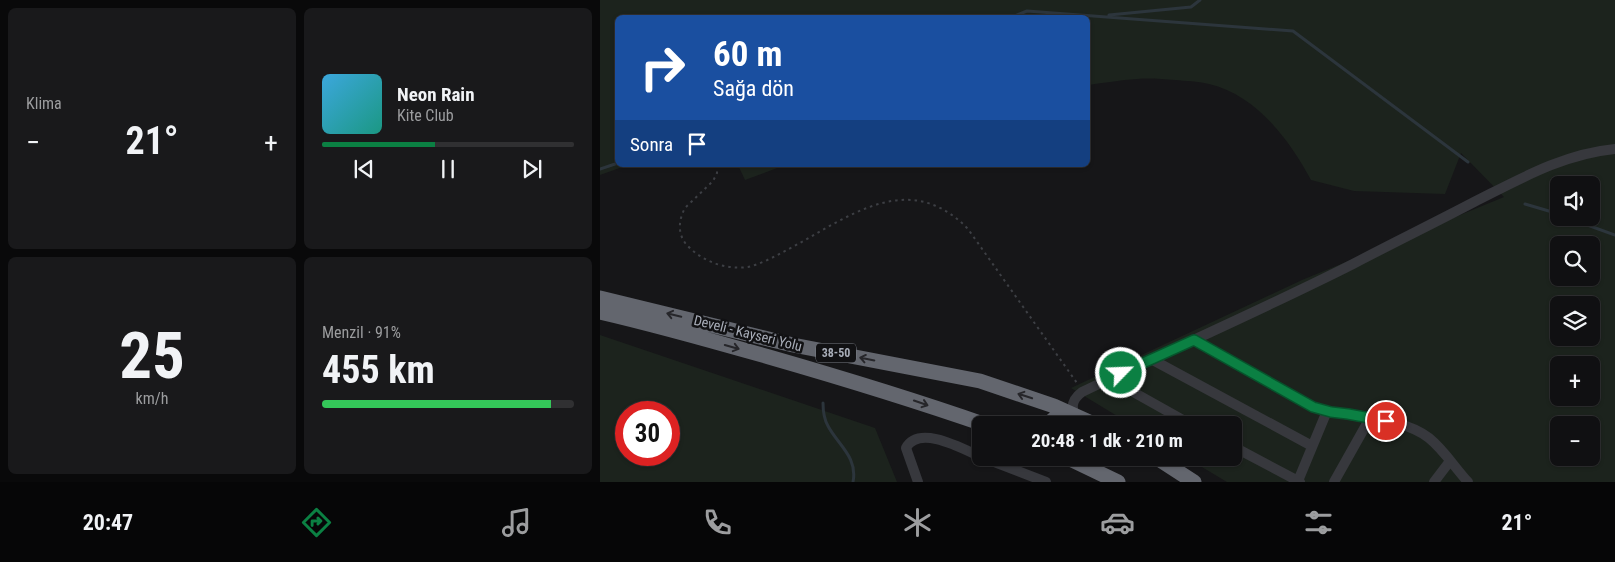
<!DOCTYPE html>
<html lang="tr">
<head>
<meta charset="utf-8">
<style>
	body { margin:0; font-family:"Roboto Condensed",sans-serif; background:#19191b; color:#f1f3f6; height:100vh; display:flex; flex-direction:column; font-size:19px; white-space:nowrap }
	* { box-sizing:border-box; margin:0 }
	p { font-size:16px; color:#9c9d9f }
	.icon { flex:none; width:28px; height:28px; fill:none; stroke:currentColor; stroke-width:2; stroke-linecap:round; stroke-linejoin:round }
	.map { position:relative; flex:1; overflow:hidden }
	.details { display:flex; flex-direction:column; gap:8px; padding:8px; background:#09090a; width:600px }
	.details>* { flex:none }
	.banner { position:absolute; left:15px; top:15px; width:475px; height:152px; border-radius:8px; box-shadow:0 1px 4px #0004,0 0 0 1px #303032; background:#1a4fa0; color:#fff; overflow:hidden }
	.controls { position:absolute; left:950px; top:176px; display:grid; gap:10px }
	.controls a { display:grid; place-items:center; width:50px; height:50px; border-radius:8px; background:#101012; box-shadow:0 1px 4px #0004,0 0 0 1px #303032; font-size:25px }
	.speed { position:absolute; left:15px; top:401px; display:flex; gap:10px; font-size:25px; font-weight:700; text-align:center }
	.speed>* { display:grid; place-content:center; width:65px; height:65px; border-radius:50%; background:#101012; box-shadow:0 1px 4px #0004,0 0 0 1px #303032; line-height:1 }
	.speed .limit { border:8px solid #d22; background:#fff; color:#111 }
	.pin { position:absolute; display:grid; place-items:center; width:42px; height:42px; color:#fff; margin:-21px; border:2px solid #fff; border-radius:50%; box-shadow:0 1px 5px #0007 }
	.me { position:absolute; width:55px; margin:-28px; rotate:66deg; stroke-linejoin:round; filter:drop-shadow(0 0 4px #0008) }
	.turn { display:flex; align-items:center; gap:18px; height:105px; padding:0 15px; font-size:22px }
	.turn .icon { width:65px; height:65px; stroke-width:2.5 }
	.turn b { display:block; font-size:35px; line-height:42px }
	.then { display:flex; align-items:center; height:48px; padding:0 15px; background:#0003; gap:10px; font-size:19px }
	.big { font-size:38px; font-weight:700; line-height:1.1 }
	.details .card { flex:1; display:flex; flex-direction:column; justify-content:center; gap:8px; min-width:0; padding:0 18px; border-radius:8px; background:#19191b }
	.details .dial { align-items:center; gap:0 }
	.dial b { font-size:65px; line-height:1 }
	.song { display:flex; align-items:center; gap:15px }
	.cover { width:60px; height:60px; border-radius:8px; background:linear-gradient(135deg,hsl(200 70% 55%),hsl(170 70% 35%)) }
	.played { height:5px; border-radius:2px; background:linear-gradient(90deg,#0b8043 45%,#303032 45%) }
	.keys { display:flex; justify-content:space-around; direction:ltr }
	.heat { display:flex; justify-content:space-between; align-items:center; font-size:28px; direction:ltr }
	.charge { height:8px; border-radius:4px; background:linear-gradient(90deg,#34c759 91%,#303032 0) }
	.details .tiles { flex:1; display:grid; gap:8px; grid-template-columns:repeat(2,1fr) }
	.trip { position:absolute; left:372px; top:416px; width:270px; height:50px; border-radius:8px; background:#101012; box-shadow:0 1px 4px #0004,0 0 0 1px #303032; font-weight:700; line-height:50px; text-align:center }
	.tab-bar { display:flex; height:80px; justify-content:space-around; align-items:center; background:#060607; color:#9c9d9f }
	.tab-bar .icon { width:35px; height:35px }
	.tab-bar .active { color:#0b8043 }
	.tab-bar b { font-size:22px; color:#f1f3f6 }
	main { display:flex; flex:1; min-height:0 }
	.map>svg:first-child { display:block }
	.green { fill:#1c231d; fill-rule:evenodd }
	.lines { fill:none; stroke-linecap:round; stroke-linejoin:round }
	.stream { stroke:#2c353c; stroke-width:3 }
	.path { stroke:#3d3f44; stroke-width:2; stroke-dasharray:2.5 4; stroke-linecap:butt }
	.minor { stroke:#37383d; stroke-width:10 }
	.highway { stroke:#63666e; stroke-width:15 }
	.oneway { stroke:#26262a }
	.route-casing { stroke:#07532c; stroke-width:12 }
	.route { stroke:#0b8043; stroke-width:9 }
	.labels { text-anchor:middle; dominant-baseline:central; stroke-width:5; stroke-linejoin:round; paint-order:stroke }
	.shield { fill:#111113; stroke:#7b7e86; stroke-width:1 }
	.shield-label { font-size:12px; font-weight:bold; fill:#a8adb8 }
	.street-label { font-size:14px; fill:#a8adb8; stroke:#111113 }
</style>
</head>
<body>
<main>
<section class="details">
<div class="tiles">
<div class="card"><p>Klima</p>
<div class="heat"><a>−</a><b class="big">21°</b><a>+</a></div>
</div>
<div class="card">
<div class="song"><i class="cover"></i><div><b>Neon Rain</b><p>Kite Club</p></div></div>
<div class="played"></div>
<div class="keys"><svg class="icon" aria-label="previous" viewBox="0 0 24 24"><path d="M18 5L8 12l10 7zM5 5v14"/></svg><svg class="icon" aria-label="pause" viewBox="0 0 24 24"><path d="M8 5v14M16 5v14"/></svg><svg class="icon" aria-label="next" viewBox="0 0 24 24"><path d="M6 5l10 7-10 7zM19 5v14"/></svg></div>
</div>
<div class="card dial"><b>25</b><p>km/h</p></div>
<div class="card"><p>Menzil · 91%</p><b class="big">455 km</b><div class="charge"></div></div>
</div>
</section>
<div class="map">
<svg width="1015" height="482" viewBox="0 0 1015 482">
	<rect width="100%" height="100%" fill="#161618"/>
	<path class="green" d="M 0,0 L 1015,0 L 1015,482 L 627,482 L 587,458 L 634,458 L 634,425 L 532,425 L 471,388 L 702,280 L 904,197 L 861,153 L 845,194 L 754,191 L 711,180 C 689,139 656,95 609,84 C 597,81 586,81 575,80 C 562,79 549,78 537,79 C 520,80 504,83 488,85 L 488,18 L 18,18 L 18,165 L 28,165 L 0,175 ZM 959,185 L 991,185 L 991,218 L 959,218 ZM 959,245 L 991,245 L 991,278 L 959,278 ZM 959,305 L 991,305 L 991,338 L 959,338 ZM 959,365 L 991,365 L 991,398 L 959,398 ZM 959,425 L 991,425 L 991,458 L 959,458 Z
		M 138,165 L 185,165 L 145,180 Z
		M 0,335 L 275,428 L 297,482 L 0,482 ZM 69,412 L 69,455 L 26,455 L 26,412 Z"/>
	<g class="lines">
		<path class="stream" d="M 509,15 L 591,7 L 600,0
			M 409,18 L 427,11 L 693,31 L 868,162
			M 0,169 L 18,163
			M 925,204 L 959,214
			M 968,218 L 1015,235
			M 223,403 C 223,411 224,419 228,426 C 238,445 258,457 253,482"/>
		<path class="path" d="M 117,165 L 117,173 L 113,181 L 85,208 C 79,219 77,233 86,244 C 101,261 125,270 148,267 C 160,264 172,258 183,252 C 219,234 260,203 300,200 C 327,198 350,210 368,229 L 477,383"/>
		<path class="minor" d="M 594,340 L 713,407 C 748,419 800,415 829,438 C 844,450 855,468 868,482
			M 551,359 L 712,446
			M 510,379 L 592,425
			M 475,415 C 470,405 474,398 482,392 C 572,349 664,309 753,264 C 793,243 834,223 874,202 C 920,179 963,154 1015,149
			M 634,447 L 700,482
			M 384,458 L 446,482
			M 698,481 L 727,411
			M 318,482 L 306,448 C 319,424 363,449 381,457
			M 734,482 L 770,418
			M 834,482 L 850,461"/>
		<path class="highway" d="M 0,298 L 193,345 L 380,381 L 454,406 L 496,425
			M 0,312 C 57,325 113,341 169,357 C 242,378 314,400 386,425
			M 449,425 C 453,417 461,414 470,414
			M 468,458 L 518,482
			M 557,458 L 594,482"/>
	</g>
	<defs><path id="oneway-shaft" d="M-6 0H5M1.5-3L5.5 0L1.5 3" fill="none" stroke-width="1.6" stroke-linecap="round" stroke-linejoin="round" transform="scale(1.25)"/></defs>
	<g class="oneway">
		<use href="#oneway-shaft" transform="translate(74 315) rotate(-166)"/>
		<use href="#oneway-shaft" transform="translate(132 347) rotate(16)"/>
		<use href="#oneway-shaft" transform="translate(267 359) rotate(-169)"/>
		<use href="#oneway-shaft" transform="translate(425 396) rotate(-162)"/>
		<use href="#oneway-shaft" transform="translate(321 403) rotate(19)"/>
	</g>
	<g class="lines">
		<g class="route-casing">
			<path id="route" d="M 521,373 L 594,340 L 713,407 L 731,412 L 748,414 L 786,421"/>
		</g>
		<use href="#route" class="route"/>
	</g>
	<g class="labels">
		<rect class="shield" x="216" y="343.5" width="40" height="19" rx="4"/>
		<g class="shield-label">
			<text x="236" y="353">38-50</text>
		</g>
		<g class="street-label">
			<text transform="translate(148 333) rotate(14)">Develi - Kayseri Yolu</text>
		</g>
	</g>
</svg>
<div class="controls">
<a><svg class="icon" aria-label="sound" viewBox="0 0 24 24"><path d="M4 9h4l5-4v14l-5-4H4zM17 9q2 3 0 6"/></svg></a>
<a><svg class="icon" aria-label="search" viewBox="0 0 24 24"><circle cx="10" cy="10" r="6"/><path d="M15 15l6 6"/></svg></a>
<a><svg class="icon" aria-label="layers" viewBox="0 0 24 24"><path d="M12 4l9 5-9 5-9-5zM3 14l9 5 9-5"/></svg></a>
<a>+</a>
<a>−</a>
</div>
<div class="speed"><div class="limit">30</div></div>
<div class="pin" style="left:786px;top:421px;background:#d93025"><svg class="icon" aria-label="arrive" viewBox="0 0 24 24"><path d="M6 21V4h12l-3 4 3 4H6"/></svg></div>
<svg class="me" style="left:521px;top:373px" viewBox="-20 -20 40 40"><circle r="17" fill="#0b8043" stroke="#fff" stroke-width="3"/><path d="M0-11L8 9 0 5-8 9z" fill="#fff"/></svg>
<div class="trip">20:48 · 1 dk · 210 m</div>
<div class="banner">
<div class="turn"><svg class="icon" aria-label="right" viewBox="0 0 24 24"><path d="M7 20v-9h11M14 6l5 5-5 5"/></svg><div><b>60 m</b>Sağa dön</div></div>
<div class="then">Sonra<svg class="icon" aria-label="arrive" viewBox="0 0 24 24"><path d="M6 21V4h12l-3 4 3 4H6"/></svg></div>
</div>
</div>
</main>
<nav class="tab-bar">
<b>20:47</b>
<svg class="icon active" aria-label="directions" viewBox="0 0 24 24"><path d="M12 3l9 9-9 9-9-9zM9 14v-3h6M13 9l2 2-2 2"/></svg>
<svg class="icon" aria-label="music" viewBox="0 0 24 24"><path d="M9 18V5l10-2v13"/><circle cx="6" cy="18" r="3"/><circle cx="16" cy="16" r="3"/></svg>
<svg class="icon" aria-label="phone" viewBox="0 0 24 24"><path d="M5 4h4l2 5-3 2q2 4 5 5l2-3 5 2v4C11 20 4 13 5 4z"/></svg>
<svg class="icon" aria-label="climate" viewBox="0 0 24 24"><path d="M12 3v18M4 7l16 10M4 17L20 7"/></svg>
<svg class="icon" aria-label="car" viewBox="0 0 24 24"><path d="M5 17H2v-5l4-1 3-4h7l3 4 3 1v5h-3M9 17h6M6 11h13"/><circle cx="7" cy="17" r="2"/><circle cx="17" cy="17" r="2"/></svg>
<svg class="icon" aria-label="filters" viewBox="0 0 24 24"><path d="M4 7h16M4 17h16"/><circle cx="9" cy="7" r="2"/><circle cx="15" cy="17" r="2"/></svg>
<b>21°</b>
</nav>
</body>
</html>
